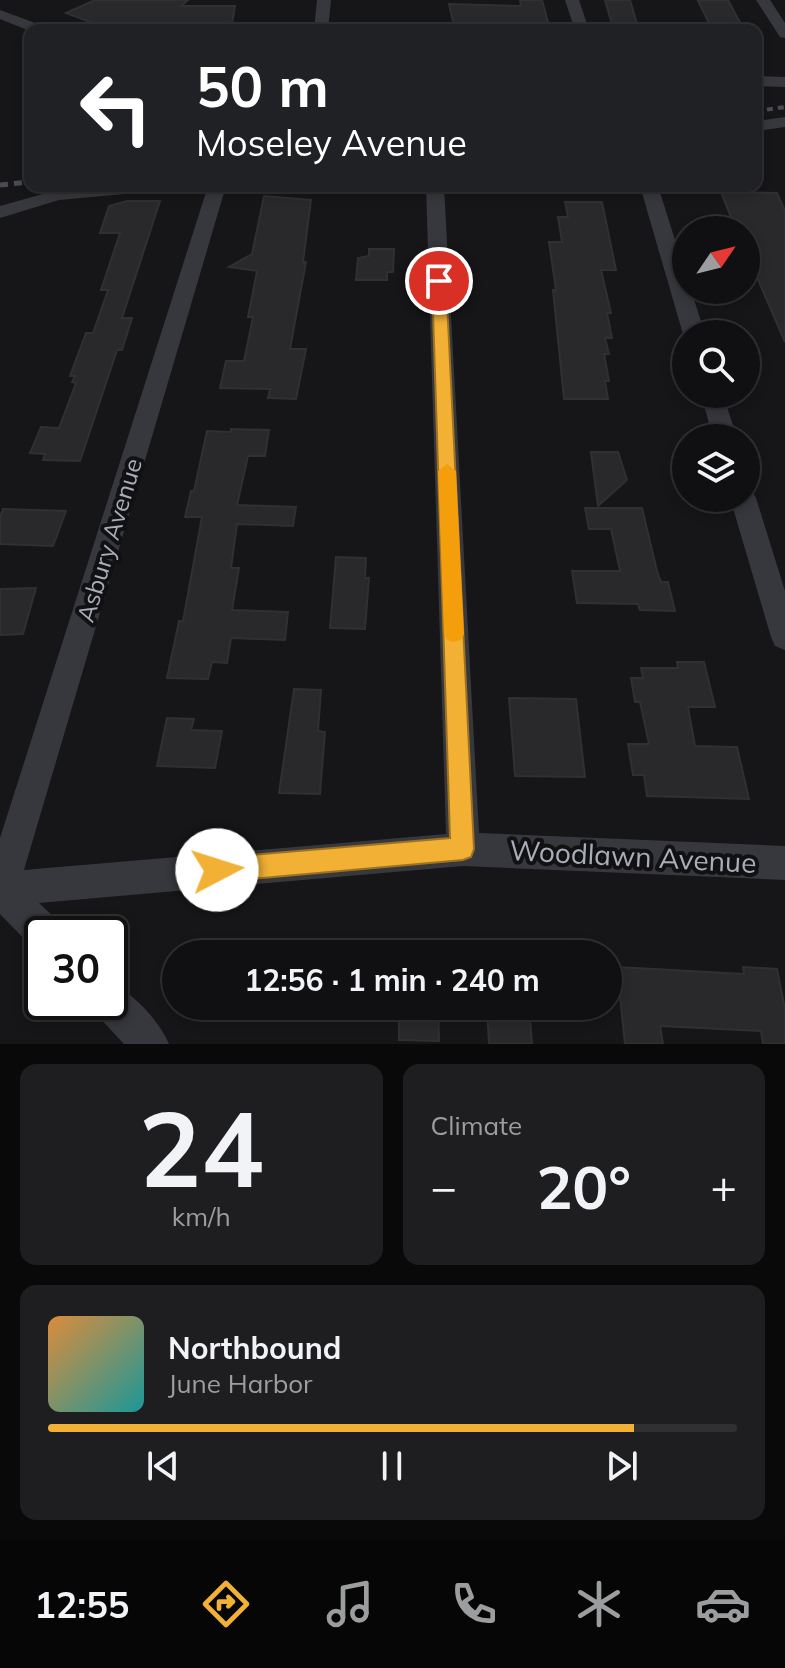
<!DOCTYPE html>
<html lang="en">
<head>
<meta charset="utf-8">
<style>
	body { margin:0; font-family:Mulish,sans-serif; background:#1e1e20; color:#f1f3f6; height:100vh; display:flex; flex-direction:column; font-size:30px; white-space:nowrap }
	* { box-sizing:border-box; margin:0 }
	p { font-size:26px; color:#9c9d9f }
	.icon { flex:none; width:44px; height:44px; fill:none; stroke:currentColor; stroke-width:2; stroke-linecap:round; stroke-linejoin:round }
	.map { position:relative; height:1044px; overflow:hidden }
	.details { display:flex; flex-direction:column; gap:20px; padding:20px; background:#09090a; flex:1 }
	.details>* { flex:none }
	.top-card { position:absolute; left:24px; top:24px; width:738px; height:168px; border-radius:16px; box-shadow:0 4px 12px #0003,0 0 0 2px #303032; background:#202124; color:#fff; overflow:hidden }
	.needle { width:52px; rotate:55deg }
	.buttons { position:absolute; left:672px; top:216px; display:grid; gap:16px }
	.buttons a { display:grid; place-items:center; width:88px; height:88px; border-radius:50%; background:#101012; box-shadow:0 4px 12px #0003,0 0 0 2px #303032; font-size:40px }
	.speed { position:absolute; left:24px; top:916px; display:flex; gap:16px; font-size:40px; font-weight:700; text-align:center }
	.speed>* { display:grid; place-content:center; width:104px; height:104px; border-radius:50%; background:#101012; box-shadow:0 4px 12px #0003,0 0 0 2px #303032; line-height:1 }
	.speed .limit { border:4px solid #111; border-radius:12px; background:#fff; color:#111 }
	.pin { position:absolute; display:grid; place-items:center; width:68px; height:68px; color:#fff; margin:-34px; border:4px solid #fff; border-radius:50%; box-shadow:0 2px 8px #0007 }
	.me { position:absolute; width:88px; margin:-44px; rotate:85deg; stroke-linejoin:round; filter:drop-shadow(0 0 6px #0008) }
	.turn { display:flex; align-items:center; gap:28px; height:168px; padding:0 40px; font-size:36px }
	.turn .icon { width:104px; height:104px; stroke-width:2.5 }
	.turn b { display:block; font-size:56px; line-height:68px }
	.big { font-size:60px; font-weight:700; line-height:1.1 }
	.details .card { flex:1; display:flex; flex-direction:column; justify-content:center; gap:12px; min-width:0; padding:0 28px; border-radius:16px; background:#1e1e20 }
	.details .dial { align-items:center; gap:0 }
	.dial b { font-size:104px; line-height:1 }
	.song { display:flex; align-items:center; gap:24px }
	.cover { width:96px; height:96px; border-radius:12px; background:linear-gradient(135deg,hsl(30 70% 55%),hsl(180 70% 35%)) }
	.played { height:8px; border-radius:4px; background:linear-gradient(90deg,#f2b134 85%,#303032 85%) }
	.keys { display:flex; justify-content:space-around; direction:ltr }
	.heat { display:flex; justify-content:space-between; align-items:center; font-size:44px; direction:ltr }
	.details .tiles { flex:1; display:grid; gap:20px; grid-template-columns:1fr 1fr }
	.card:last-child { grid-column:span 2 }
	.trip { position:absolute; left:162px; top:940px; width:460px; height:80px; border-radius:40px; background:#101012; box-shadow:0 4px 12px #0003,0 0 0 2px #303032; font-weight:700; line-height:80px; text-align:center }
	.tabs { display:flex; height:128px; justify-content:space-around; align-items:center; background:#060607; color:#9c9d9f }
	.tabs .icon { width:56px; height:56px }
	.tabs .selected { color:#f2b134 }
	.tabs b { font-size:36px; color:#f1f3f6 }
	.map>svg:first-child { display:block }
	.building { fill:#29292c; stroke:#303034; stroke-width:2 }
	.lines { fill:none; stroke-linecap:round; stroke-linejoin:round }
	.minor { fill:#37383d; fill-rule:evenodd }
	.rail-far1 { stroke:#4a4c52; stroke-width:4; stroke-dasharray:6 5; stroke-linecap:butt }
	.rail { stroke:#4a4c52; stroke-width:5; stroke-dasharray:8 6; stroke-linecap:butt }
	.route { fill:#f2b134; stroke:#9d7322; stroke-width:2 }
	.slow { fill:#f59e0b }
	.labels { text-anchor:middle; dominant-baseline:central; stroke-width:8; stroke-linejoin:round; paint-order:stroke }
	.street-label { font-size:24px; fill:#a8adb8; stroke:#111113 }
	.near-street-label { font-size:28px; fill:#a8adb8; stroke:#111113 }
</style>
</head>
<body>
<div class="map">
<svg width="785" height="1044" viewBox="0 0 785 1044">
	<rect width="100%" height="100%" fill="#161618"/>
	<path class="building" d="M 95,0 L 188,0 L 181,6 L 235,6 L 231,30 L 111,30 L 66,13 Z
		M 520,0 L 542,0 L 549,26 L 455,30 L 449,4 L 521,6 Z
		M 605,0 L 630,0 L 638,27 L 613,28 Z
		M 705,0 L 728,0 L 743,28 L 711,27 L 698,1 Z
		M 721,192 L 777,193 L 785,211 L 785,342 L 746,252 L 746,230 L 736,230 Z
		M 264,196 L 311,200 L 303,262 L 306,262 L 290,349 L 306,349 L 296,399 L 268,398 L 270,389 L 220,388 L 226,361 L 244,361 L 253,317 L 248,317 L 257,271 L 229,267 L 252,254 Z
		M 127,201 L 160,201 L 122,318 L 132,318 L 122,350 L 117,350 L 80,461 L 43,460 L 45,454 L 30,453 L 41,427 L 59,428 L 76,383 L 72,382 L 75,376 L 70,376 L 86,333 L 93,333 L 108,290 L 101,290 L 120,233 L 100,233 L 109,206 Z
		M 565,202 L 602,202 L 616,270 L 601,270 L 611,313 L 607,313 L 612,338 L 605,338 L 609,354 L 604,354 L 609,381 L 605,381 L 608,399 L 564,399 L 553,290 L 556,290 L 549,242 L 562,242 L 558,217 L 568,217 Z
		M 369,249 L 394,249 L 393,272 L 387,272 L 387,280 L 356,280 L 358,258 L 369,256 Z
		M 231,429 L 269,430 L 265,456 L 248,456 L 237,505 L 296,507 L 293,526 L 237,524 L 231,568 L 239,568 L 232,610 L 288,612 L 285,640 L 231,638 L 227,663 L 212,662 L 208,679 L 167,678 L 179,621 L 183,621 L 202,517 L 185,517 L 191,491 L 194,491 L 207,431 L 231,432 Z
		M 591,452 L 618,452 L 627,480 L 598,506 Z
		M 585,508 L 642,508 L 657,571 L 661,582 L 668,582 L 675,611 L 640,610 L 638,604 L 577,603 L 572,571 L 620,571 L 611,529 L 589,529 Z
		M 3,509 L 66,511 L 53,546 L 0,544 L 0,517 Z
		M 336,557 L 366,558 L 365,578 L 369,578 L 365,629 L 330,628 Z
		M 36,588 L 23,634 L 0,635 L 0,589 Z
		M 677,662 L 704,662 L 715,707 L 688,707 L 695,746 L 737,747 L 749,799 L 647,796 L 644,775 L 633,775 L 628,744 L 649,744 L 640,702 L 635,702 L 631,678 L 643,678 L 641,668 L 678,668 Z
		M 294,689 L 321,690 L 318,731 L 325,732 L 320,794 L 279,793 Z
		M 509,698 L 576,699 L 585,777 L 515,776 Z
		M 167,718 L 194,719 L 191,730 L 222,731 L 215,768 L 157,766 Z
		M 617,967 L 744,974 L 743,967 L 777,969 L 785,1009 L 785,1044 L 763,1044 L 761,1031 L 660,1026 L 663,1044 L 625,1044 Z
		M 399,1006 L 438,1006 L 439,1041 L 399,1040 Z
		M 487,1006 L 529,1006 L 532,1044 L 489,1044 Z"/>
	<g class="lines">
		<path class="minor" d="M 317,0 L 331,0 L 328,30 L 314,30 Z
			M 565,0 L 579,0 L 589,30 L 575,30 Z
			M 756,0 L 770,0 L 785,23 L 785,38 L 780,37 Z
			M 0,10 L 46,27 L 48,30 L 30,31 L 0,19 Z
			M 756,76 L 785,77 L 785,87 L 756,86 Z
			M 785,117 L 785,127 L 756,131 L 756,121 Z
			M 96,186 L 166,186 L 157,191 L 59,200 L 0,218 L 0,206 L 57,190 Z
			M 208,186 L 226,186 L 24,870 L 446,834 L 426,186 L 444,186 L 479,833 L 785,846 L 785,880 L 463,866 L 39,903 L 58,921 L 63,934 L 42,934 L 42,951 L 32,947 L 0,914 L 0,838 Z
			M 640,186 L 658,186 L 686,275 L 686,290 L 691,290 L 705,334 L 686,334 L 686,338 L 683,334 Z
			M 701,394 L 723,394 L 737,438 L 713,438 Z
			M 746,489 L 752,491 L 756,498 L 785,591 L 785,650 L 775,646 L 771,637 L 730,498 L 746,498 Z
			M 110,983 C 134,993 159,1021 169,1044 L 124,1044 L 97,1015 L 91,1002 L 110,1002 Z"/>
		<path class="rail-far1" d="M 756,111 L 785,107"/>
		<path class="rail" d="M 0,185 L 30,182"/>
	</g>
	<path class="route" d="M 439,276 L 446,281 L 474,849 L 471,857 L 463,860 L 217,882 L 209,879 L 205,870 L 209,862 L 217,858 L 450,838 L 432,281 Z"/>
	<path class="slow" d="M 447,464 L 456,471 L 464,634 L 461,640 L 454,642 L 447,640 L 444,634 L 438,471 Z"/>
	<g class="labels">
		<g class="street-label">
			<text transform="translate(109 540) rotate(-73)">Asbury Avenue</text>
		</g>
		<g class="near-street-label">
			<text transform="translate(633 856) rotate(3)">Woodlawn Avenue</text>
		</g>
	</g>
</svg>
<div class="buttons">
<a><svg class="needle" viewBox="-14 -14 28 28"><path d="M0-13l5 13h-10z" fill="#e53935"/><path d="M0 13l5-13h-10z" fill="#9c9d9f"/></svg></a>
<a><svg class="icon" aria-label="search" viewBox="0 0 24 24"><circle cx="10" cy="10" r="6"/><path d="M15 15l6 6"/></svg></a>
<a><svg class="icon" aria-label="layers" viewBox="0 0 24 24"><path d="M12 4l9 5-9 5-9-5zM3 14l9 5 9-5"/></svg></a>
</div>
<div class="speed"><div class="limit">30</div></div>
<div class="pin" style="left:439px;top:281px;background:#d93025"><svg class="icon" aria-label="arrive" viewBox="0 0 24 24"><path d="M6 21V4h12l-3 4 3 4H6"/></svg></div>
<svg class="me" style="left:217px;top:870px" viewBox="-20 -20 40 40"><circle r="19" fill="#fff"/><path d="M0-13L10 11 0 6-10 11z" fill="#f2b134"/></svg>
<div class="trip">12:56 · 1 min · 240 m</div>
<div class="top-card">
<div class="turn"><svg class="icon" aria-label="left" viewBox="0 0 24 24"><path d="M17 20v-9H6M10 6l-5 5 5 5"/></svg><div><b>50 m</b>Moseley Avenue</div></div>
</div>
</div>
<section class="details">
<div class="tiles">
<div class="card dial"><b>24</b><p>km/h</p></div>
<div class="card"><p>Climate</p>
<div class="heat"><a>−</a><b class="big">20°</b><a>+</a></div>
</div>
<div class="card">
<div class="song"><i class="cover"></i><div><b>Northbound</b><p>June Harbor</p></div></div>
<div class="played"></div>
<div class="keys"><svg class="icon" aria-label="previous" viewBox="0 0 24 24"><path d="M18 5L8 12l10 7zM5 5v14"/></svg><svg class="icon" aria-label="pause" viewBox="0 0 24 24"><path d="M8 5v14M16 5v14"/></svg><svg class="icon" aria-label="next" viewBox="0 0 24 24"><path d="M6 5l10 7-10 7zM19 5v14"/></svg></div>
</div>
</div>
</section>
<nav class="tabs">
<b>12:55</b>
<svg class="icon selected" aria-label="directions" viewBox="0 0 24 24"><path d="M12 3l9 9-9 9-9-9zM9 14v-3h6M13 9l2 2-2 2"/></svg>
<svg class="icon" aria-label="music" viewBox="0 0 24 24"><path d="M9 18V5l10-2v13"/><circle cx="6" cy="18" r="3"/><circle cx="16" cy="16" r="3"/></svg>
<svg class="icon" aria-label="phone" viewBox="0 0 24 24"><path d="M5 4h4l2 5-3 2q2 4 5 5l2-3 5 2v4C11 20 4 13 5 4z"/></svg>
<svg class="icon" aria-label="climate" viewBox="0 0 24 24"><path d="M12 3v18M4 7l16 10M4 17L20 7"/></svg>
<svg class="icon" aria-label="car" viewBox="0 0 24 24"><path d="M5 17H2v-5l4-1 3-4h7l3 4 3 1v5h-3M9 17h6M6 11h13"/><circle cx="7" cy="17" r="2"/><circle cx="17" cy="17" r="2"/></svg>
</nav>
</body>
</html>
